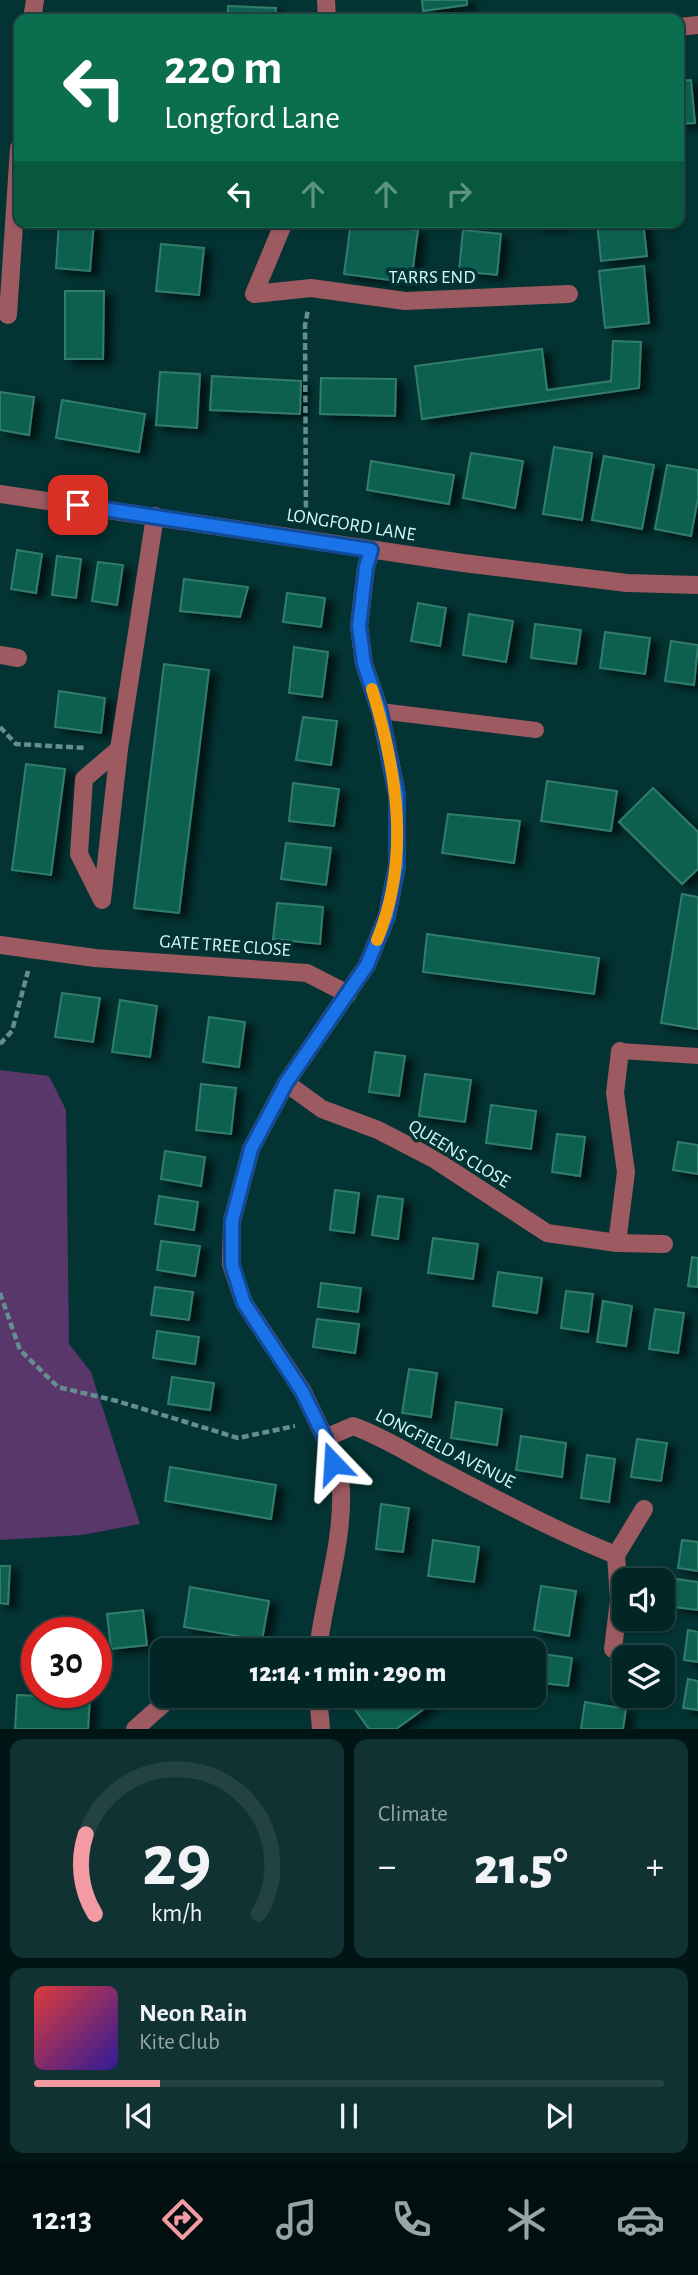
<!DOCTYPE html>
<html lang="en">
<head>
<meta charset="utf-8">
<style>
	body { margin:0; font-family:"Alegreya Sans",sans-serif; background:#103232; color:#f1f3f6; height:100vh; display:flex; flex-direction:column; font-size:26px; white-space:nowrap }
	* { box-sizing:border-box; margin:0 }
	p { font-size:23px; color:#96a5a7 }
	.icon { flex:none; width:38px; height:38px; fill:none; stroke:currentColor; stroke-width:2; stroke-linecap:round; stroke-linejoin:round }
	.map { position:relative; height:1729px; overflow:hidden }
	.drawer { display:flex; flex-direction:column; gap:10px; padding:10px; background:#011515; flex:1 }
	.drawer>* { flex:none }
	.top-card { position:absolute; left:14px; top:14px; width:670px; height:214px; border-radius:14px; box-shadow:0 2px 5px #0004,0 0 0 2px #234343; background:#0b6e4f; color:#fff; overflow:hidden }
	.buttons { position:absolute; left:612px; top:1568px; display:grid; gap:14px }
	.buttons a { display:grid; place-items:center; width:63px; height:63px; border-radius:14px; background:#022626; box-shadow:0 2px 5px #0004,0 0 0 2px #234343; font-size:35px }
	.speed { position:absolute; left:21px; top:1617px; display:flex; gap:14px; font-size:35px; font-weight:700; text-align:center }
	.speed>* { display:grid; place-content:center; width:91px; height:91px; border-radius:50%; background:#022626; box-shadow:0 2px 5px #0004,0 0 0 2px #234343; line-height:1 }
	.speed .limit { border:10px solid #d22; background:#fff; color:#111 }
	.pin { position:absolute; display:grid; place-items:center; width:60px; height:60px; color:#fff; margin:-30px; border-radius:14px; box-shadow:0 4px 10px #0006 }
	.me { position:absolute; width:77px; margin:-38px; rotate:340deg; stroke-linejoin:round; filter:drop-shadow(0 0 5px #0008) }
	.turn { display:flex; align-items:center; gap:24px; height:147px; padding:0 35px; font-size:32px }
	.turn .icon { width:91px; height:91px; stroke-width:2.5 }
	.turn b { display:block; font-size:49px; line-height:60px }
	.lanes { display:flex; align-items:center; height:66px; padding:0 35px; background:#0003; justify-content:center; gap:35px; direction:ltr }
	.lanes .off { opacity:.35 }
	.big { font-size:52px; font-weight:800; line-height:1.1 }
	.drawer .widget { flex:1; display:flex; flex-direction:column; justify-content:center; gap:10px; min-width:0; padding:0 24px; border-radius:14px; background:#103232 }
	.drawer .dial { align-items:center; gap:0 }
	.dial svg { height:182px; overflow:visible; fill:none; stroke:#234343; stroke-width:7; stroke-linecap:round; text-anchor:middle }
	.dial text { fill:#f1f3f6; stroke:none }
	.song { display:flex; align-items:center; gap:21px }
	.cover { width:84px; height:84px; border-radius:10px; background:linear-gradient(135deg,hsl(0 70% 55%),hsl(250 70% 35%)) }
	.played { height:7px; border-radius:4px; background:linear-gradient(90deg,#f49aa2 20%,#234343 20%) }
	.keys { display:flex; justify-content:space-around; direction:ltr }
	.heat { display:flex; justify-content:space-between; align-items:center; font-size:38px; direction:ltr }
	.drawer .tiles { flex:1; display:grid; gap:10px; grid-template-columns:1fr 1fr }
	.widget:last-child { grid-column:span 2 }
	.trip { position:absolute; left:150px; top:1638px; width:396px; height:70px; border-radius:14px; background:#022626; box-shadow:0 2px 5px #0004,0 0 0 2px #234343; font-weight:800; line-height:70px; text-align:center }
	.tabs { display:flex; height:112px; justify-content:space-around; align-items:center; background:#010f0f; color:#96a5a7 }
	.tabs .icon { width:49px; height:49px }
	.tabs .selected { color:#f49aa2 }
	.tabs b { font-size:32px; color:#f1f3f6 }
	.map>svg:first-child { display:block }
	.green { fill:#5a376a }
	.building { fill:#0d6150; stroke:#337d6b; stroke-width:2; filter:url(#shadow) }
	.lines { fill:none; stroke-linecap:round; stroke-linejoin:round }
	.path { stroke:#638f8e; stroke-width:4.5; stroke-dasharray:7 3.5; stroke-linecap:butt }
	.service { stroke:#9e5a61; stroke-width:16 }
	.pedestrian { stroke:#9e5a61; stroke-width:18 }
	.minor { stroke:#9e5a61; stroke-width:18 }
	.route-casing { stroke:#114b97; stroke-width:18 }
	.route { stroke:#1a73e8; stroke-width:12 }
	.slow { stroke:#f59e0b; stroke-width:12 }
	.labels { text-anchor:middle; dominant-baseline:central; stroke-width:7; stroke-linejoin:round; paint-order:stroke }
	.street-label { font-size:19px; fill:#d2f9f8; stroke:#033332 }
</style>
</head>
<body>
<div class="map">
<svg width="698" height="1729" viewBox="0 0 698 1729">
	<defs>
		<filter id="shadow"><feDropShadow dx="8" dy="4.5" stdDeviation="3.5" flood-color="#0009"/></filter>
	</defs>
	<rect width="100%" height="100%" fill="#033332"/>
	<path class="green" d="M 0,1070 L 49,1076 L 66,1110 L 69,1344 L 91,1372 L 140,1524 L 82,1535 L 0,1540 Z"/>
	<path class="building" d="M 422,0 L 467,0 L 467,5 L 423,11 Z
		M 228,6 L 276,8 L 275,19 L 228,19 Z
		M 691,80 L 695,123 L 679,124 L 679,81 Z
		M 59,222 L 94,222 L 90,271 L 56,268 Z
		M 351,222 L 418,230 L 411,283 L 344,274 Z
		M 538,222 L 563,222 L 563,224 L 538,227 Z
		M 597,222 L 643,222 L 647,256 L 601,261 Z
		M 463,230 L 501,234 L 497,275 L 459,271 Z
		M 161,244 L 204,248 L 199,295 L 156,291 Z
		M 644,266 L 649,323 L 605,328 L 599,271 Z
		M 65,291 L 104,291 L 103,359 L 65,359 Z
		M 613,341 L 641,342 L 639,388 L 422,419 L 415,366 L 542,349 L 547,390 L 611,381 Z
		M 160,372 L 200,374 L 197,428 L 156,425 Z
		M 212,376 L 301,381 L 300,414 L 210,410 Z
		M 321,378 L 396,379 L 395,416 L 320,414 Z
		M 0,392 L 34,397 L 29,435 L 0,430 Z
		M 62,400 L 145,414 L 139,452 L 56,438 Z
		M 554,447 L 592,453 L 582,520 L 543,514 Z
		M 471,453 L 523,461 L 515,508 L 463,498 Z
		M 604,456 L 654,465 L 642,529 L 592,520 Z
		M 371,461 L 454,475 L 449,504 L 367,490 Z
		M 667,465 L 698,470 L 698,498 L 691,536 L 655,529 Z
		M 17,550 L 42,554 L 36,593 L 11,589 Z
		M 57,556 L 81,559 L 76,598 L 52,595 Z
		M 98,562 L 123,565 L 117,605 L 92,601 Z
		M 184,579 L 248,587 L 240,617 L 180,611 Z
		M 287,593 L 325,598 L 321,627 L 283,622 Z
		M 418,603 L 446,608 L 440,646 L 411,641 Z
		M 469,614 L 513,621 L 506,662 L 463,655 Z
		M 535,624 L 581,630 L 576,664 L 531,658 Z
		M 605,632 L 650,638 L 645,674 L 600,668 Z
		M 671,641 L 698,645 L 694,685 L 665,681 Z
		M 294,647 L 328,652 L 322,697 L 289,693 Z
		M 164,664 L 209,670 L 179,913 L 134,908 Z
		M 59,691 L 105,698 L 101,733 L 55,727 Z
		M 303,717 L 337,721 L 331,765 L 296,760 Z
		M 26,764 L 65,769 L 51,875 L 12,870 Z
		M 547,781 L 617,791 L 611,831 L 541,821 Z
		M 293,783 L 339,789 L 334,826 L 289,821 Z
		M 653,788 L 698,832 L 698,869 L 682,884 L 619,822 Z
		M 448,814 L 520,821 L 514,863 L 442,853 Z
		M 286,843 L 331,848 L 326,885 L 281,879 Z
		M 682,894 L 698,897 L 698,1029 L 661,1023 Z
		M 277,903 L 323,907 L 320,944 L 273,939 Z
		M 427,934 L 599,958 L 594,994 L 423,972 Z
		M 62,993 L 100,998 L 93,1042 L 55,1037 Z
		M 120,1000 L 157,1006 L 150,1057 L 112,1052 Z
		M 209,1017 L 245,1022 L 239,1067 L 203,1062 Z
		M 375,1052 L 405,1056 L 399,1096 L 369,1092 Z
		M 425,1074 L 471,1080 L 465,1122 L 419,1116 Z
		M 201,1084 L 236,1088 L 231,1134 L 196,1130 Z
		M 491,1105 L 536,1111 L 531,1149 L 486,1143 Z
		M 557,1134 L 585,1137 L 580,1176 L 552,1172 Z
		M 678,1142 L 698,1145 L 698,1174 L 673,1170 Z
		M 165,1151 L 205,1157 L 201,1186 L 161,1179 Z
		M 335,1190 L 359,1193 L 354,1233 L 330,1230 Z
		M 159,1196 L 198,1202 L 194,1230 L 155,1224 Z
		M 378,1196 L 403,1199 L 398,1239 L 372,1235 Z
		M 433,1238 L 478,1244 L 473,1279 L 428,1273 Z
		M 161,1241 L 200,1246 L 195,1276 L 157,1270 Z
		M 692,1257 L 698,1258 L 698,1287 L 688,1286 Z
		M 498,1272 L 542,1278 L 537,1313 L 493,1306 Z
		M 321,1283 L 361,1288 L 358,1312 L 318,1307 Z
		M 155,1287 L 193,1292 L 189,1320 L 151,1315 Z
		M 566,1291 L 593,1294 L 588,1332 L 561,1328 Z
		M 603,1301 L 632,1306 L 626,1346 L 597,1342 Z
		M 655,1309 L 684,1313 L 678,1353 L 649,1349 Z
		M 317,1319 L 359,1324 L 355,1353 L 313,1347 Z
		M 157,1331 L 199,1337 L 195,1364 L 153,1358 Z
		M 409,1369 L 437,1373 L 431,1417 L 402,1413 Z
		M 172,1377 L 214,1383 L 210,1410 L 168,1404 Z
		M 456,1402 L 502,1409 L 497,1445 L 451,1438 Z
		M 521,1436 L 566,1443 L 562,1477 L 516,1470 Z
		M 637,1439 L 667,1443 L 661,1481 L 631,1477 Z
		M 587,1455 L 615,1459 L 609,1502 L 581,1498 Z
		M 170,1467 L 276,1485 L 271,1519 L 165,1501 Z
		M 381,1504 L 409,1508 L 403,1552 L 376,1549 Z
		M 433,1540 L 479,1547 L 474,1582 L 428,1576 Z
		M 682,1540 L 698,1542 L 698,1571 L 678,1568 Z
		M 0,1566 L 10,1566 L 8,1604 L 0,1603 Z
		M 677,1579 L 698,1582 L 698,1610 L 672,1607 Z
		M 541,1586 L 576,1591 L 569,1636 L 534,1630 Z
		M 190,1587 L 269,1601 L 262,1640 L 184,1627 Z
		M 143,1610 L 147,1645 L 111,1649 L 107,1614 Z
		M 688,1630 L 698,1632 L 698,1662 L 684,1660 Z
		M 536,1653 L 572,1658 L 568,1686 L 534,1682 Z
		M 688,1679 L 698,1681 L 698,1710 L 683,1708 Z
		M 17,1695 L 90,1698 L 88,1729 L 15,1729 Z
		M 354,1696 L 425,1696 L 431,1704 L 396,1729 L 369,1729 L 348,1700 Z
		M 585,1702 L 626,1709 L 623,1729 L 581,1729 Z"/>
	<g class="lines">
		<path class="path" d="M 306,518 L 305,325 L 308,310
			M 0,727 L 16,744 L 86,748
			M 0,1044 L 12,1031 L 28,971
			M 0,1293 L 20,1350 L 58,1387 L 117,1401 L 238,1438 L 295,1426"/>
		<path class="service" d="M 380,711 L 536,730
			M 620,1051 L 698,1056"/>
		<path class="pedestrian" d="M 102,900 L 119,749 L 155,516
			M 102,900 L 79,854 L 84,779 L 119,749"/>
		<path class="minor" d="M 326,0 L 327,19
			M 32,19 L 35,0
			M 679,27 L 698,25
			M 284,222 L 254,294 L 311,288 L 405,301 L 569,294
			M 8,315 L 19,148
			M 0,494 L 463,563 L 627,583 L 698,585
			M 371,550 L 366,567 L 359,626 L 364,664 L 380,711 L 397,795 L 397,866 L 387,916 L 367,965 L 286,1083 L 251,1149 L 232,1221 L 231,1264 L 244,1303 L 302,1390 L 325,1438 L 353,1426 C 384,1437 411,1455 440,1470 C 498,1500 555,1531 616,1555 L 619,1600 L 613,1649
			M 0,655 L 18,658
			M 0,945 L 95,958 L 307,973 L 348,994
			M 286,1083 L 322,1109 L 378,1130 L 434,1159 L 547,1233 L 617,1243 L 664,1244
			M 617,1243 L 626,1172 L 615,1093 L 620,1051
			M 616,1555 L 644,1509
			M 318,1650 C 324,1597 343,1544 341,1490 C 340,1473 330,1454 325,1438
			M 318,1696 L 321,1729
			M 135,1729 L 172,1696"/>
	</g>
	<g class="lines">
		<g class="route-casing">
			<path id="route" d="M 78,505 L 371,550 L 366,567 L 359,626 L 364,664 L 380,711 L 397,795 L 397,866 L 387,916 L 367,965 L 286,1083 L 251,1149 L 232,1221 L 232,1265 L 244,1303 L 302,1391 L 325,1438 L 333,1463"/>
		</g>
		<use href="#route" class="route"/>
		<path class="slow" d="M 372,689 C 397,771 411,858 377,940"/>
	</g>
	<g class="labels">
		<g class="street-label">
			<text x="432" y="277">TARRS END</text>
			<text transform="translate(351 525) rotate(9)">LONGFORD LANE</text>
			<text transform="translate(225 946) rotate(4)">GATE TREE CLOSE</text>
			<text transform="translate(459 1154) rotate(31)">QUEENS CLOSE</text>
			<text transform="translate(445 1449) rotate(27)">LONGFIELD AVENUE</text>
		</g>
	</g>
</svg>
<div class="buttons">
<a><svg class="icon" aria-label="sound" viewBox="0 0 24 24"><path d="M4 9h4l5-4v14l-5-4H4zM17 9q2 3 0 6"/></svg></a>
<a><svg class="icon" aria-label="layers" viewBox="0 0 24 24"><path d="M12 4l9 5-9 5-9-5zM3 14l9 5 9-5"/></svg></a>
</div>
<div class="speed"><div class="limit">30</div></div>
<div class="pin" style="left:78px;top:505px;background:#d93025"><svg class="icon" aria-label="arrive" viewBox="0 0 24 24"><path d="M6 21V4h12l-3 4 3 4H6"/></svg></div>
<svg class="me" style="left:333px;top:1463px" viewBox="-20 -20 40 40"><path d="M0-17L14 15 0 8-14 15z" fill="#1a73e8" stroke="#fff" stroke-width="4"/></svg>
<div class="trip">12:14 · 1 min · 290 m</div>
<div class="top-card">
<div class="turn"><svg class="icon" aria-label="left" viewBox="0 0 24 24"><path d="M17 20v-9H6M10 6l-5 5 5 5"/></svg><div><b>220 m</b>Longford Lane</div></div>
<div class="lanes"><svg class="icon" aria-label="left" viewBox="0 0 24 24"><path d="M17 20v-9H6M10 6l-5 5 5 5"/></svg><svg class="icon off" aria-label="ahead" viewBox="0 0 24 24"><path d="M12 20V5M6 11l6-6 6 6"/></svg><svg class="icon off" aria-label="ahead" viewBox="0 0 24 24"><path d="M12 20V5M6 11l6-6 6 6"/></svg><svg class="icon off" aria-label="right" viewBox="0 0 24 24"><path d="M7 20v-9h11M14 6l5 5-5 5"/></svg></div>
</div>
</div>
<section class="drawer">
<div class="tiles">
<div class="widget dial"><svg viewBox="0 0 100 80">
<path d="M14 69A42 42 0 1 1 86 69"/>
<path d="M14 69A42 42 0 0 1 10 34" stroke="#f49aa2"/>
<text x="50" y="56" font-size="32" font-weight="700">29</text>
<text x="50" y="72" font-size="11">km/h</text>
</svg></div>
<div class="widget"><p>Climate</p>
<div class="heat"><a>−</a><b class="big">21.5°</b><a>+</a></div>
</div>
<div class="widget">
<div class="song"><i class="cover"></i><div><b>Neon Rain</b><p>Kite Club</p></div></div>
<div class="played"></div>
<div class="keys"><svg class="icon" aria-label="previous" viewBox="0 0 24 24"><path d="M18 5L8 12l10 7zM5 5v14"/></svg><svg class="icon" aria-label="pause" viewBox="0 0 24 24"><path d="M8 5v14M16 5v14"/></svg><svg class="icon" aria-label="next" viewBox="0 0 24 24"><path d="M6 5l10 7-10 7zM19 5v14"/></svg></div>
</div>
</div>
</section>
<nav class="tabs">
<b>12:13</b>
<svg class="icon selected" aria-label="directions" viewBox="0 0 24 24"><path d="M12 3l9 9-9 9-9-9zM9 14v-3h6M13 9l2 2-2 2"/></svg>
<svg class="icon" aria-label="music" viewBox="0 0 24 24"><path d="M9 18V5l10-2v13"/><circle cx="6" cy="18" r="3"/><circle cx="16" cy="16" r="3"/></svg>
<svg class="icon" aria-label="phone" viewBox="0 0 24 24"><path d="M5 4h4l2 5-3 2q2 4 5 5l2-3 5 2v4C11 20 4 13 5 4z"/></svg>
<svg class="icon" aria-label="climate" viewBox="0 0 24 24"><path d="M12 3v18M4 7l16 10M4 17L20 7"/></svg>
<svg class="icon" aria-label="car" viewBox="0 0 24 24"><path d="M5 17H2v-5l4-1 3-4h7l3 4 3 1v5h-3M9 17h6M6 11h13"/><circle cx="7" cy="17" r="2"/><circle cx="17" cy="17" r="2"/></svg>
</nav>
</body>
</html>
